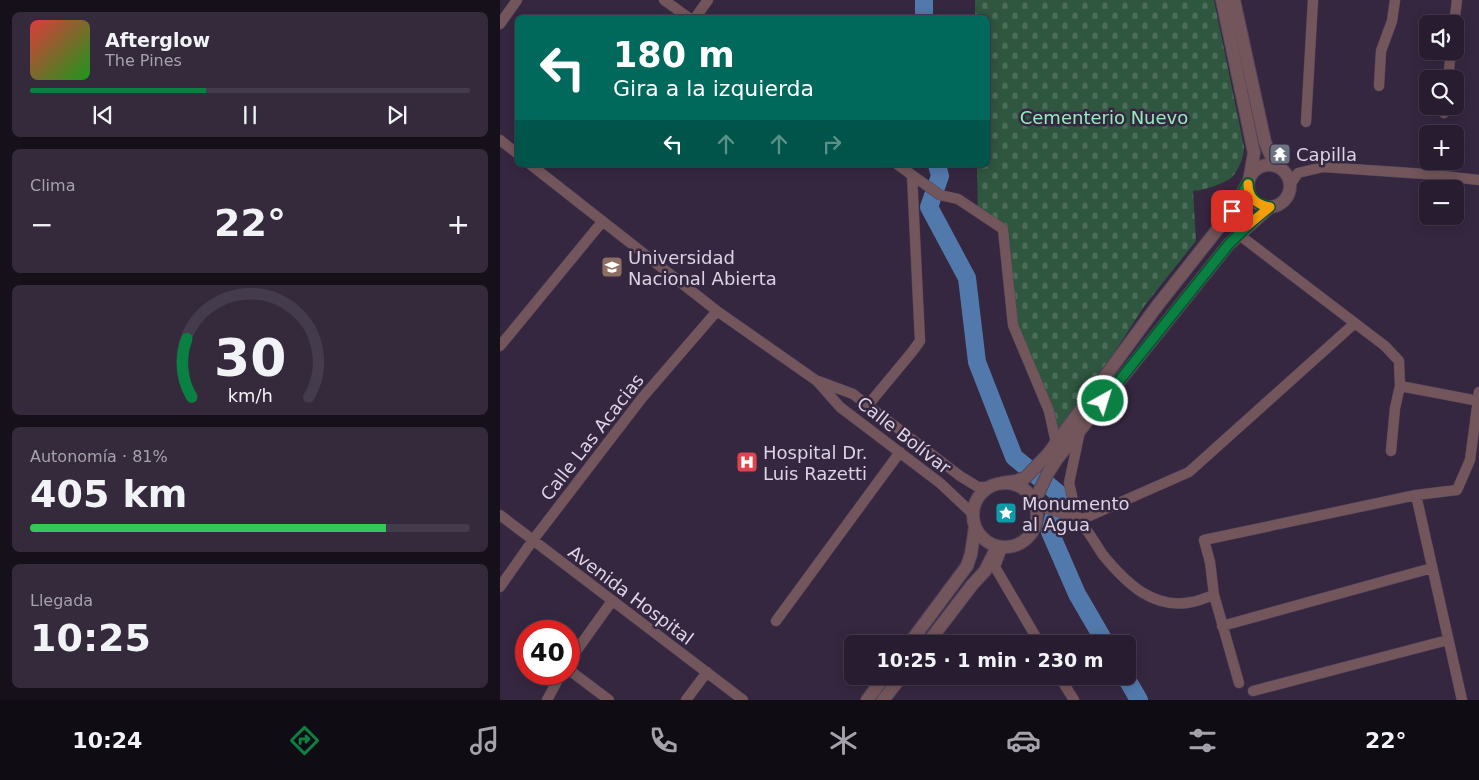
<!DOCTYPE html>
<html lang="es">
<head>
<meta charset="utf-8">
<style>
	body { margin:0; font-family:"DejaVu Sans",sans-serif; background:#342a3c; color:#f1f3f6; height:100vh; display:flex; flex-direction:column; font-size:19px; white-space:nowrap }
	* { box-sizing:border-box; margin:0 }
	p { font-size:16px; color:#a5a2ab }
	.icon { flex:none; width:28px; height:28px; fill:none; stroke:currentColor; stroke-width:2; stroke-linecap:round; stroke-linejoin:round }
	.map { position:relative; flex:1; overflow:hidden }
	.panel { display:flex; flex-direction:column; gap:12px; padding:12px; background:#16101a; width:500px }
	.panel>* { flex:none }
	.guide { position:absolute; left:15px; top:15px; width:475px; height:152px; border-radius:8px; box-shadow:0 2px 12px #0003,0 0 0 1px #443b4c; background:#00695c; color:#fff; overflow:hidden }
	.fabs { position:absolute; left:919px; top:15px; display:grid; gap:10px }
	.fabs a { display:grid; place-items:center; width:45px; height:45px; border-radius:8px; background:#281d30; box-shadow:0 2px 12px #0003,0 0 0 1px #443b4c; font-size:25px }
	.speed { position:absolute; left:15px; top:620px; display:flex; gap:10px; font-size:25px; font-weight:700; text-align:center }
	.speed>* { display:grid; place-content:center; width:65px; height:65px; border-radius:50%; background:#281d30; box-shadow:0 2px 12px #0003,0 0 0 1px #443b4c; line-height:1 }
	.speed .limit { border:8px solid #d22; background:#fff; color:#111 }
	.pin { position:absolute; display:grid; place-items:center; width:42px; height:42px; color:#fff; margin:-21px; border-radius:10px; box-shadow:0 2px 8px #0006 }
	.me { position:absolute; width:55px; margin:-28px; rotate:39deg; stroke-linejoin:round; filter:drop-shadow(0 0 4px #0008) }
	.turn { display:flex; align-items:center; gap:18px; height:105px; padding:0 15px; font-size:22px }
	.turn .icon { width:65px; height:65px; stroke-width:2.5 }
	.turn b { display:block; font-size:35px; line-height:42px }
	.lanes { display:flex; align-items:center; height:48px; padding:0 15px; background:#0003; justify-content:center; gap:25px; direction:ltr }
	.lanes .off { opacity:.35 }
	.big { font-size:38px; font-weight:700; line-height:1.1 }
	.panel .card { flex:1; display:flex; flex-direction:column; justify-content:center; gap:8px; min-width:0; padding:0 18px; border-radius:8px; background:#342a3c }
	.panel .dial { align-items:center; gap:0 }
	.dial svg { height:130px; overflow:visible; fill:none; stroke:#443b4c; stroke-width:7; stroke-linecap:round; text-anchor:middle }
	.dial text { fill:#f1f3f6; stroke:none }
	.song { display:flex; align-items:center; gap:15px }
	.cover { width:60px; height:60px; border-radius:8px; background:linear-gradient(135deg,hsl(0 70% 55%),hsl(120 70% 35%)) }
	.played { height:5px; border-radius:2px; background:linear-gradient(90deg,#0b8043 40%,#443b4c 40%) }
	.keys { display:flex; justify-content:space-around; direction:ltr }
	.heat { display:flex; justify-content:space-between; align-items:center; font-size:28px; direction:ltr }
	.charge { height:8px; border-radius:4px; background:linear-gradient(90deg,#34c759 81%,#443b4c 0) }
	.trip { position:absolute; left:344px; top:635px; width:292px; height:50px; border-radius:8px; background:#281d30; box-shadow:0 2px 12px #0003,0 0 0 1px #443b4c; font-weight:700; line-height:50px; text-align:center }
	.menu { display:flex; height:80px; justify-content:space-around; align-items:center; background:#100c13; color:#a5a2ab }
	.menu .icon { width:35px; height:35px }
	.menu .on { color:#0b8043 }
	.menu b { font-size:22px; color:#f1f3f6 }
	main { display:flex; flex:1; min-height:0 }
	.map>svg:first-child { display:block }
	.cemetery { fill:url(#cemetery-stones) }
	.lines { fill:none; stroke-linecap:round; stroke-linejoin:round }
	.river { stroke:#5279ab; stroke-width:18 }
	.minor-casing { stroke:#50435a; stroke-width:11 }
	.tertiary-casing { stroke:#50435a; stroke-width:14 }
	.minor { stroke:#73565b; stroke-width:10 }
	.tertiary { stroke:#73565b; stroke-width:12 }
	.route-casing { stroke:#07532c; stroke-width:12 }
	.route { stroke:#0b8043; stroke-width:9 }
	.slow { stroke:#f59e0b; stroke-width:9 }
	.labels { text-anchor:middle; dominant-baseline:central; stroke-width:5; stroke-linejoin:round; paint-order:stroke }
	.park-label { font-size:18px; fill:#90eeb7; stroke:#352740 }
	.poi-label { font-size:18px; fill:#dcd3e4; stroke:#352740; text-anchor:start }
	.street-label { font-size:18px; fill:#dcd3e4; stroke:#352740 }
</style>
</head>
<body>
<main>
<section class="panel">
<div class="card">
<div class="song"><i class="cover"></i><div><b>Afterglow</b><p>The Pines</p></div></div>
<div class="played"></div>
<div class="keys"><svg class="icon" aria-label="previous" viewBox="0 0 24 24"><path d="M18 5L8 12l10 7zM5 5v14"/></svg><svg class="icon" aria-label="pause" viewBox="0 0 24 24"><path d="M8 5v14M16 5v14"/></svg><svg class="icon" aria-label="next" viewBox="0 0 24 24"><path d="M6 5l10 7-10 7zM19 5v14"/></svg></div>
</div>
<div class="card"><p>Clima</p>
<div class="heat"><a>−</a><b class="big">22°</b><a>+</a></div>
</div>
<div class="card dial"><svg viewBox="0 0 100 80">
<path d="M14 69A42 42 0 1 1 86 69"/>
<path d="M14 69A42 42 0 0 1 11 33" stroke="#0b8043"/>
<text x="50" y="56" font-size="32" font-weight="700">30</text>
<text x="50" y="72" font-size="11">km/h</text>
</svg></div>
<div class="card"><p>Autonomía · 81%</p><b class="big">405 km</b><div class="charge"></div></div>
<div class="card"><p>Llegada</p><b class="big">10:25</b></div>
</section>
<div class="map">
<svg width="979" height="700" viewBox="0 0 979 700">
	<defs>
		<pattern id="cemetery-stones" width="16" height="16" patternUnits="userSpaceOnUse" patternTransform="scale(1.25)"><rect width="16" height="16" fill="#2f563f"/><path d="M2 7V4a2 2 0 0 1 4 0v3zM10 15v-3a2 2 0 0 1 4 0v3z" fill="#4d6d5b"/></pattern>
	</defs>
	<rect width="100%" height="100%" fill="#352740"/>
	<path class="cemetery" d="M 475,0 L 714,0 L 744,147 C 744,156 739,169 733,176 C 725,184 704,190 693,191 L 696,241 L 645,305 L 556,443 L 513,325 L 503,229 L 478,213 L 477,165 L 488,165 L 488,18 L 475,17 Z"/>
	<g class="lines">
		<path class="river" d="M 424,18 L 424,0
			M 437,165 L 440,176 L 429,207 L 467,278 L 477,362 L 514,457 L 559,494 L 550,532 L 577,594 L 606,644
			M 625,676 L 639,700"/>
		<g class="minor-casing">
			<path id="minor" d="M 164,0 L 189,18
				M 195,18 L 208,0
				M 0,24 L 17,0
				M 954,24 L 957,0
				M 948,79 L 951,51
				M 879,86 L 881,51 L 892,21 L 895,0
				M 944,113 L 945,106
				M 806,122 L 813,0
				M 0,140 L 18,154
				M 31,165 L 217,311 L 317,381 L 340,407 L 440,483 L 473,514
				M 398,165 L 440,195 L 458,199 L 503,229 L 513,325 L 549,411 L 556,443
				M 790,185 L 798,173 L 823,167 L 925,174 L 979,180
				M 738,234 L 885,346 L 899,361 L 900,386 L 895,408 L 891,451
				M 0,346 L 102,222
				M 318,381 L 353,394 L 460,476 L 478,487 L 490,487
				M 900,386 L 979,401
				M 368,405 L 412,352 L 420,341 L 412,175
				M 580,431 L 569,483 L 578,521 L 689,472 L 855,323
				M 916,495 L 962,700
				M 536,505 C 549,510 567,512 578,521 C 589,530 595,544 603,555 C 626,583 653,610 692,602 C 699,601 707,597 714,595
				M 0,515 L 243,700
				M 502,548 L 495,567 L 540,644
				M 0,587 L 33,540 L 142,398 L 217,311
				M 276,621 L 400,452
				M 722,626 L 932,568
				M 69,661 L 112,601
				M 69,670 L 109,700
				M 559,676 L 574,700
				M 739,683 L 714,595 L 710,562 L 704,540 L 916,495 L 957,490 L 970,460 L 979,392
				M 753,691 L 948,640
				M 47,700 L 61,674
				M 186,700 L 207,672"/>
		</g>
		<g class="tertiary-casing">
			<path id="tertiary" d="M 722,0 L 754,153 L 750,176
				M 734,0 L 765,142 L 770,154 L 778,166
				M748 186a21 21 0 1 1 42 0a21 21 0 1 1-42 0Z
				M473 515a32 32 0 1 1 64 0a32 32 0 1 1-64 0Z
				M 502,483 L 516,481 L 525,478 L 548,454 L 657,306 L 732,211 L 748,183
				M 534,502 L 548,473 L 557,459 L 729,244 L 770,207
				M 409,644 L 467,566 L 471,554 L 475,527
				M 427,644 L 472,585 L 485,571 L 497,547
				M 367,700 L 385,676
				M 383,700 L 402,676"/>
		</g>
		<use href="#minor" class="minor"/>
		<use href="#tertiary" class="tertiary"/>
	</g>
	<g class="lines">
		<g class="route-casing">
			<path id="route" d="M 603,401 L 729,244 L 756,218 L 770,207 C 757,205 748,197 748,183 L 732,211"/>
		</g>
		<use href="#route" class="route"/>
		<path class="slow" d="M 748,184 C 748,198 757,205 770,207 L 748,225"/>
	</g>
	<defs>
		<g id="temple-square" transform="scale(1.125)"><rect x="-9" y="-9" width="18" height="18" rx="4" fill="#6b7280" stroke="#352740"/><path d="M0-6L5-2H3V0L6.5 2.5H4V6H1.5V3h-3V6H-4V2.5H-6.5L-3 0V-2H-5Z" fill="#fff"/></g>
		<g id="university-square" transform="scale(1.125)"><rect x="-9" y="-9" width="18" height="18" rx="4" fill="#8d6e63" stroke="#352740"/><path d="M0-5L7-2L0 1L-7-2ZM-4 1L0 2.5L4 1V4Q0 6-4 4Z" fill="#fff"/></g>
		<g id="hospital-square" transform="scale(1.125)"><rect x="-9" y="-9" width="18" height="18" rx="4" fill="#e0444e" stroke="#352740"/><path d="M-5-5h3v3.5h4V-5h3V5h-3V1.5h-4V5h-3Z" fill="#fff"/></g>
		<g id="sight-square" transform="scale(1.125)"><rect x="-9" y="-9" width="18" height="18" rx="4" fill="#0f9aa8" stroke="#352740"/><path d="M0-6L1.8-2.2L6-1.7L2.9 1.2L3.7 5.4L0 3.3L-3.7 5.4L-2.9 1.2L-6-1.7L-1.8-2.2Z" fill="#fff"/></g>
	</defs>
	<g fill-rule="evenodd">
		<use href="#temple-square" x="780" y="154"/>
		<use href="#university-square" x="112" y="267"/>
		<use href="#hospital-square" x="247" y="462"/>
		<use href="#sight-square" x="506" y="513"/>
	</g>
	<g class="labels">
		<g class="park-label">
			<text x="604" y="117">Cementerio Nuevo</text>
		</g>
		<g class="poi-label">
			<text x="796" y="154">Capilla</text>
			<text x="128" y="257">Universidad<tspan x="128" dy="21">Nacional Abierta</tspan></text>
			<text x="263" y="452">Hospital Dr.<tspan x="263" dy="21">Luis Razetti</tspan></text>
			<text x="522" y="503">Monumento<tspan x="522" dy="21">al Agua</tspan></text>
		</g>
		<g class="street-label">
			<text transform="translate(404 435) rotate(38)">Calle Bolívar</text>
			<text transform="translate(92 437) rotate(-52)">Calle Las Acacias</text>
			<text transform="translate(131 595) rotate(37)">Avenida Hospital</text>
		</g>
	</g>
</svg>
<div class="fabs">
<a><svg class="icon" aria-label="sound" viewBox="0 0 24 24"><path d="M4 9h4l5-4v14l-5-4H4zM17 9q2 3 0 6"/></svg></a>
<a><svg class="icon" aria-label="search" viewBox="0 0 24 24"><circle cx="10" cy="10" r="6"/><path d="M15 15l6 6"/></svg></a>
<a>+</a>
<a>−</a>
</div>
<div class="speed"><div class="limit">40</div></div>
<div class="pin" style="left:732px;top:211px;background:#d93025"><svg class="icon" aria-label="arrive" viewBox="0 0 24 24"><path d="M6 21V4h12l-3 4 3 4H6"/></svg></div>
<svg class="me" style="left:603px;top:401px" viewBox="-20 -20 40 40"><circle r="17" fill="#0b8043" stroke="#fff" stroke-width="3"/><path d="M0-11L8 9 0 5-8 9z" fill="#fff"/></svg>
<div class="trip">10:25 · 1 min · 230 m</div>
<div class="guide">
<div class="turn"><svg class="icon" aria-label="left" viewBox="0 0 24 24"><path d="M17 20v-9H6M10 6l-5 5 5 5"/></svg><div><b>180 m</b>Gira a la izquierda</div></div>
<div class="lanes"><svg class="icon" aria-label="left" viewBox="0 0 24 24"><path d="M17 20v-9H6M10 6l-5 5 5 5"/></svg><svg class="icon off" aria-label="ahead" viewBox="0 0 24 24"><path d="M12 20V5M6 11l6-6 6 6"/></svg><svg class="icon off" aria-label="ahead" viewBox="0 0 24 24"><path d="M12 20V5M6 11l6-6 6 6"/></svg><svg class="icon off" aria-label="right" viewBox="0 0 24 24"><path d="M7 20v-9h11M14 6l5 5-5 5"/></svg></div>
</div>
</div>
</main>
<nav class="menu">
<b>10:24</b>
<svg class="icon on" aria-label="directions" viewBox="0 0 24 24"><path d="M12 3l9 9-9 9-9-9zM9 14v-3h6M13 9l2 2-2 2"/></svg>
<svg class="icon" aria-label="music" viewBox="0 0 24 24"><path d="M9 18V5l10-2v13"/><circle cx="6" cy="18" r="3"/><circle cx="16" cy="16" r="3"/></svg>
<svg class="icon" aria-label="phone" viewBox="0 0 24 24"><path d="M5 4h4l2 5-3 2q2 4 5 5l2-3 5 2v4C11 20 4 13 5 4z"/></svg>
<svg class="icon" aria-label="climate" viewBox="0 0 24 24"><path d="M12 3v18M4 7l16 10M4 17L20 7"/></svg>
<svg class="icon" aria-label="car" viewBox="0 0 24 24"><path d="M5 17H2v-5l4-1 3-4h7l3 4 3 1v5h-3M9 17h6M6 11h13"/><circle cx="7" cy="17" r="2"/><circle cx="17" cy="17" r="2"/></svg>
<svg class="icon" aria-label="filters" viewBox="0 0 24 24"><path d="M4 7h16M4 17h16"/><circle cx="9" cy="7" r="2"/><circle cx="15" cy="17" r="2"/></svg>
<b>22°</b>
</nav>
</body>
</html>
